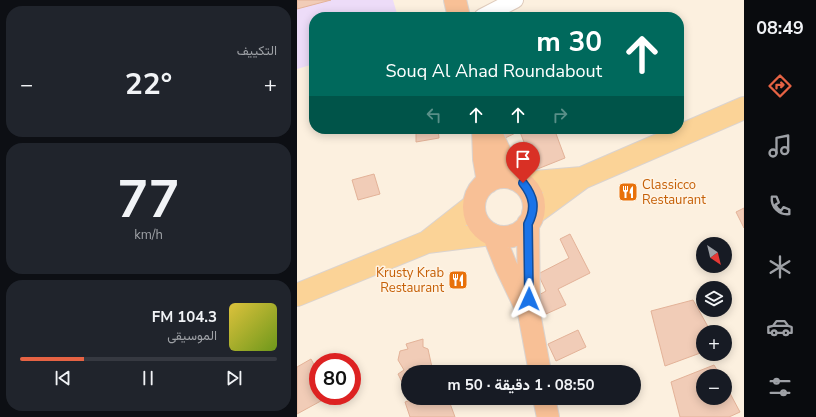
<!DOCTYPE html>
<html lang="ar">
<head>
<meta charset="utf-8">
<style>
	body { margin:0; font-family:"Nunito Sans",Vazirmatn,sans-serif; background:#20242c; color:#f1f3f6; direction:rtl; height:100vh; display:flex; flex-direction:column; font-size:15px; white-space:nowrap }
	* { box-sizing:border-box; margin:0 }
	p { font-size:13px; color:#9ea1a6 }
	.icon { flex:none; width:22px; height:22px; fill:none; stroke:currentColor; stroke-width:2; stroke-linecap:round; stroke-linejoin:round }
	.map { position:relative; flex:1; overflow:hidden; direction:ltr }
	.panel { display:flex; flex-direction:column; gap:6px; padding:6px; background:#0d0f14; width:297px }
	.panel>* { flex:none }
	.top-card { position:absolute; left:12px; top:12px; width:375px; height:122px; border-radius:16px; box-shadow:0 2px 10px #0003; direction:rtl; background:#00695c; color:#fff; overflow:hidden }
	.needle { width:26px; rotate:145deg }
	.tools { position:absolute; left:399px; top:237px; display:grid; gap:8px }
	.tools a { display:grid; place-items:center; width:36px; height:36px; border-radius:50%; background:#171b24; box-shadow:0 2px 10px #0003; font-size:20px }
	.speed { position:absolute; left:12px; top:353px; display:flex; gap:8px; font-size:20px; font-weight:700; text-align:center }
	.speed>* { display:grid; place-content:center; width:52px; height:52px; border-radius:50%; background:#171b24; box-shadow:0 2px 10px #0003; line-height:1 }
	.speed .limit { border:6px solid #d22; background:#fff; color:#111 }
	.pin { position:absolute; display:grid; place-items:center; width:34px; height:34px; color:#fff; margin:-41px -17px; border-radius:50% 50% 50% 0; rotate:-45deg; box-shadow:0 0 4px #0007 }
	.pin .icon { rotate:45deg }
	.me { position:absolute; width:44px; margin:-22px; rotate:1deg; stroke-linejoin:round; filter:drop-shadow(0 0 3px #0008) }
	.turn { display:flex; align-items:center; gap:14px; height:84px; padding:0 16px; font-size:18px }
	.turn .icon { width:52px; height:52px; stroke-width:2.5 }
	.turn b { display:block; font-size:28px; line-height:34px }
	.lanes { display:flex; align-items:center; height:38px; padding:0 16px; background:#0003; justify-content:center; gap:20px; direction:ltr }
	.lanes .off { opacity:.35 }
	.big { font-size:30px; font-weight:700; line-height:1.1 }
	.panel .card { flex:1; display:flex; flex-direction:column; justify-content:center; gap:6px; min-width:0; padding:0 14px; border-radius:16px; background:#20242c }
	.panel .dial { align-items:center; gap:0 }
	.dial b { font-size:52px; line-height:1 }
	.song { display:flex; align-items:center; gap:12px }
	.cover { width:48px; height:48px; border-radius:6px; background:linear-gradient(135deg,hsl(50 70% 55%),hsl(80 70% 35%)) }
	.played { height:4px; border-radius:2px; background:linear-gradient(90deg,#e66344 25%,#363941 25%) }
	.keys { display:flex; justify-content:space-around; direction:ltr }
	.heat { display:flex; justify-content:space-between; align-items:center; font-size:22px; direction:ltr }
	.trip { position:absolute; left:104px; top:365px; width:240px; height:40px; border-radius:20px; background:#171b24; box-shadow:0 2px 10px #0003; font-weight:700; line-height:40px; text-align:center; direction:rtl }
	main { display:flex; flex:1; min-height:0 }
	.dock { display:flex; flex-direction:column; width:72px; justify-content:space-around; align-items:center; background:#090b0e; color:#9ea1a6 }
	.dock .icon { width:28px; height:28px }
	.dock .active { color:#e66344 }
	.dock b { font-size:18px; color:#f1f3f6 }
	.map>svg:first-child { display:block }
	.education { fill:#eddcf8 }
	.building { fill:#f1ccb7; stroke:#e3b298 }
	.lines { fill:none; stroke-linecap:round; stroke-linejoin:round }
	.minor-casing { stroke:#dfcbbc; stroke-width:18 }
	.primary-casing { stroke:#dad3cf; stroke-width:24 }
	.trunk-casing { stroke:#dad3cf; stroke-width:24 }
	.minor { stroke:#fff; stroke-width:16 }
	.primary { stroke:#fbd397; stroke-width:22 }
	.trunk { stroke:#f8c096; stroke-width:22 }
	.route-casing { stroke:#114b97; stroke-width:10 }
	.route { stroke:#1a73e8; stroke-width:7 }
	.labels { text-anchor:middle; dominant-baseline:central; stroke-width:3; stroke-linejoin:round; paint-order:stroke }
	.food-label { font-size:13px; fill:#c56008; stroke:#fff4e5; text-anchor:start }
</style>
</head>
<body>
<main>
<nav class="dock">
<b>08:49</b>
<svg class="icon active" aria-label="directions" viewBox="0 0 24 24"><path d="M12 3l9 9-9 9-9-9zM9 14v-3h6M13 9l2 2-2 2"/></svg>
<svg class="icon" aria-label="music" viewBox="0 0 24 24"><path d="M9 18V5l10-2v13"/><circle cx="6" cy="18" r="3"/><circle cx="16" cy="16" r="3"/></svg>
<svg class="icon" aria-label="phone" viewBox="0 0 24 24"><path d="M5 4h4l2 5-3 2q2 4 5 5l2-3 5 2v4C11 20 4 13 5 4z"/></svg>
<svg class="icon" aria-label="climate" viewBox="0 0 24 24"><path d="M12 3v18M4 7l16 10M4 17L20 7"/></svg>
<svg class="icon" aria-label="car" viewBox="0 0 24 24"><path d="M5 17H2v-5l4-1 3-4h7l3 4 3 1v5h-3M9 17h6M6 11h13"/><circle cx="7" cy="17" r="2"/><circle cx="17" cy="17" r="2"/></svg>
<svg class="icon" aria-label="filters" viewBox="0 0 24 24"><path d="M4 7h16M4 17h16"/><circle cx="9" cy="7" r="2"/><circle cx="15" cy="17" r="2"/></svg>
</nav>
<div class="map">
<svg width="447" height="417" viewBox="0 0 447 417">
	<rect width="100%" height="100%" fill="#fcf0df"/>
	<path class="education" d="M 0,0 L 96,0 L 101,17 L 17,17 L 17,64 L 0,69 Z"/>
	<path class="building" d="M 0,0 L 34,0 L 0,9 Z
		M 119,129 L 141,129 L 142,138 L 119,142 Z
		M 201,129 L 227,129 L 206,139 Z
		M 231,129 L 250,129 L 251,133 L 258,131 L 268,158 L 238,170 L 223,132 Z
		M 77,174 L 83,194 L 61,200 L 55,180 Z
		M 447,208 L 447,228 L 439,212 Z
		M 273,234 L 293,273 L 261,289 L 269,305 L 249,314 L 240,296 L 249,291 L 241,274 L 272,258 L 263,239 Z
		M 396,300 L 414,332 L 406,332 L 406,352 L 368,366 L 354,311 Z
		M 281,330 L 289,347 L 259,361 L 251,344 Z
		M 126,339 L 126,347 L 131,349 L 136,372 L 111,372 L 111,381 L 105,382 L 101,374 L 107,370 L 101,360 L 103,351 L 111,349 L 109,344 Z
		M 14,359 L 21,372 L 21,396 L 33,396 L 0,414 L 0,367 Z
		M 417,365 L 424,376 L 406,376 L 406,398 L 428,398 L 428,384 L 443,412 L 432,417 L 383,417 L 374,382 Z
		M 119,398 L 151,398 L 158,417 L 113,417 L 108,402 Z"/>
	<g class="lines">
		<g class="minor-casing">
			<path id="minor" d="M 185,17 L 218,0"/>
		</g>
		<g class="primary-casing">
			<path id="primary" d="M 226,183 L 285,178
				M 236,214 L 285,178 L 447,108
				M 130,242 L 177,205
				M 0,295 L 130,242 L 194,234"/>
		</g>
		<g class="trunk-casing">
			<path id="trunk" d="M 158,0 L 162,17
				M 186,129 L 187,159 L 191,182
				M 192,129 L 215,178
				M177 207a30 30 0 1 1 60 0a30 30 0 1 1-60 0Z
				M 231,224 L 232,313 L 243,372
				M 197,236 L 209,266 L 229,308
				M 247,398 L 251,417"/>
		</g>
		<use href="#minor" class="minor"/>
		<use href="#primary" class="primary"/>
		<use href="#trunk" class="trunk"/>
	</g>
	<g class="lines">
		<g class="route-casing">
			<path id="route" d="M 226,183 C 237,197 239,208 231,224 L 232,299"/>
		</g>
		<use href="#route" class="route"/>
	</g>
	<defs>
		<g id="restaurant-square" transform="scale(1)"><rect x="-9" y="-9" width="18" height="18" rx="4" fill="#e8710a" stroke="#fff4e5"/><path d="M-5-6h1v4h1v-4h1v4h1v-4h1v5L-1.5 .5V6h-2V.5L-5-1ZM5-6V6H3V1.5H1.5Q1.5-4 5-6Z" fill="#fff"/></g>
	</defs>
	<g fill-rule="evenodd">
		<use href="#restaurant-square" x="331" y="192"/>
		<use href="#restaurant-square" x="161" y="280"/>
	</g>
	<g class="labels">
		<g class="food-label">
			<text x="345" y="185">Classicco<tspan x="345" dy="15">Restaurant</tspan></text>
			<text x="147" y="273" text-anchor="end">Krusty Krab<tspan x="147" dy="15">Restaurant</tspan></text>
		</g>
	</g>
</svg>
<div class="tools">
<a><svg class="needle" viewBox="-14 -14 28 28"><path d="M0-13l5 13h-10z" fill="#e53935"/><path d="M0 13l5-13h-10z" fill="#9ea1a6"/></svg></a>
<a><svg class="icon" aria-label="layers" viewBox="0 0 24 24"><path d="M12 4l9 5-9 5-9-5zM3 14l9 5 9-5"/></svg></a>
<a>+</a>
<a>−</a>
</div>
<div class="speed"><div class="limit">80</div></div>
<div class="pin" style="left:226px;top:183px;background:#d93025"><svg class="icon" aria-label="arrive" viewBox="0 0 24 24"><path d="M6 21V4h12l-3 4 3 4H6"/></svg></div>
<svg class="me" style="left:232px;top:299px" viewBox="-20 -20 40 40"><path d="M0-17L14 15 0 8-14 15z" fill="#1a73e8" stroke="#fff" stroke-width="4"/></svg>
<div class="trip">08:50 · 1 دقيقة · 50 m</div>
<div class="top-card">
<div class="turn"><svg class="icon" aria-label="ahead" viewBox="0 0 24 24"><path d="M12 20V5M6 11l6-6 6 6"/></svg><div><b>30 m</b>Souq Al Ahad Roundabout</div></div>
<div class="lanes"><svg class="icon off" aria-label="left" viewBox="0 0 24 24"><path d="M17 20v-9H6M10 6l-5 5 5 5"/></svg><svg class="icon" aria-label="ahead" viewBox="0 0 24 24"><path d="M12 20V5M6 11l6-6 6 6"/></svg><svg class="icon" aria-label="ahead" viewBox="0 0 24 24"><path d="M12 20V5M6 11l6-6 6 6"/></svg><svg class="icon off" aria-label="right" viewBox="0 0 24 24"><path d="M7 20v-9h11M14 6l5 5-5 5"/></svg></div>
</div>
</div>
<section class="panel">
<div class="card"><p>التكييف</p>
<div class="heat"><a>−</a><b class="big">22°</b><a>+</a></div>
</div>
<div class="card dial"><b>77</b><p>km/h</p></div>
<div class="card">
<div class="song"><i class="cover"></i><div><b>104.3 FM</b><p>الموسيقى</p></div></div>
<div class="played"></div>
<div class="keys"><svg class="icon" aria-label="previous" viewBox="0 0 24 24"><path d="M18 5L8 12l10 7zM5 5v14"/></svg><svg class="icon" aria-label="pause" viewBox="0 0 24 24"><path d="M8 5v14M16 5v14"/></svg><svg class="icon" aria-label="next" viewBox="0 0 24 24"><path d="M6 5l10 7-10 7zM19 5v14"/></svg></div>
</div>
</section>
</main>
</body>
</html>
